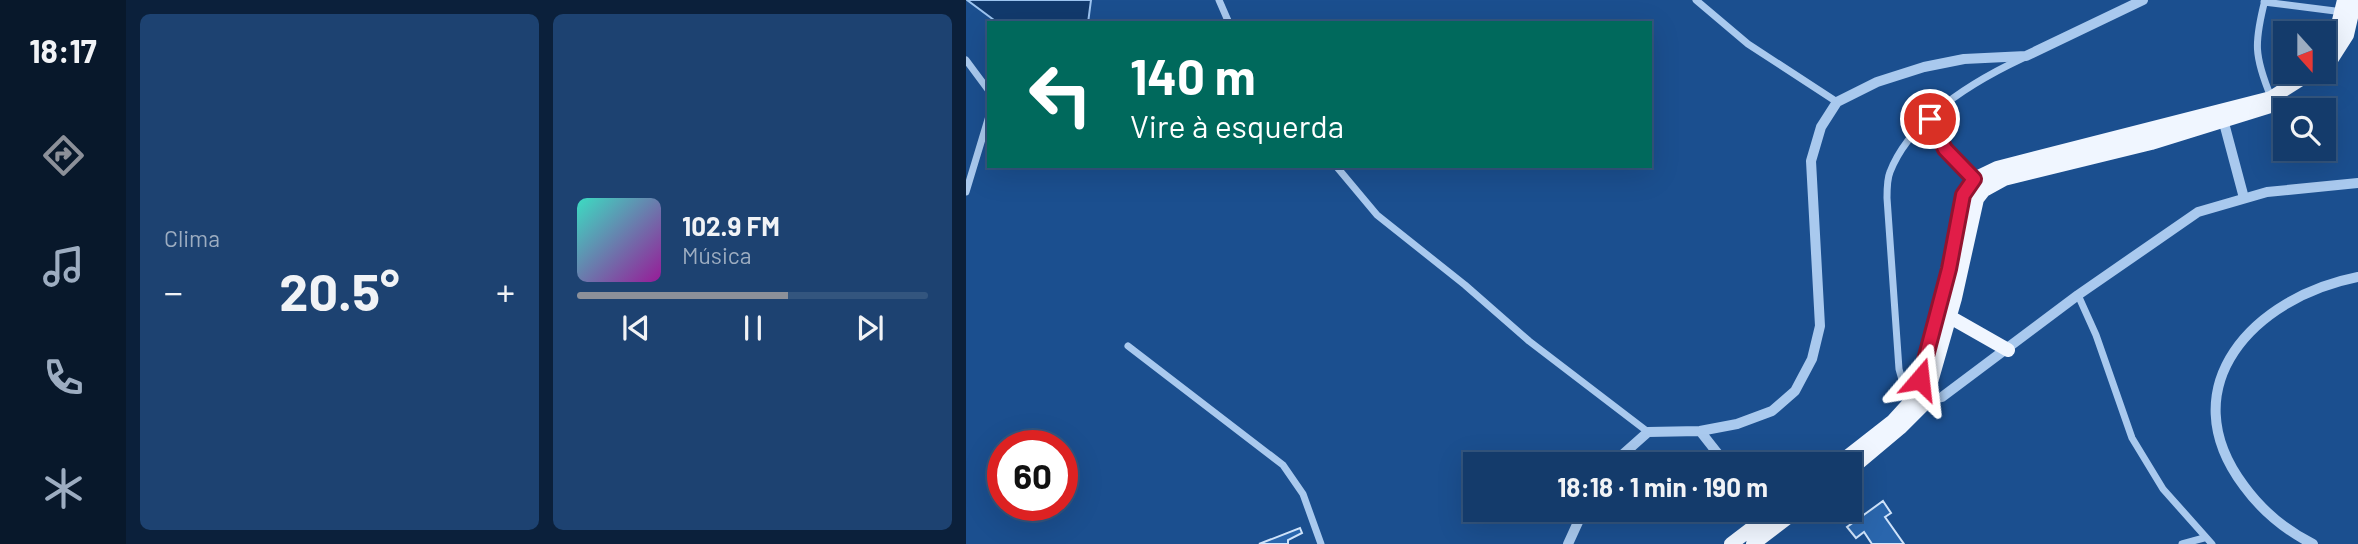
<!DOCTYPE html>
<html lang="pt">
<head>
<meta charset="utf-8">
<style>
	body { margin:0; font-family:Barlow,sans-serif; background:#1d4271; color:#f1f3f6; height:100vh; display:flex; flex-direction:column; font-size:26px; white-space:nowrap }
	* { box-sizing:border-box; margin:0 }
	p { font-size:23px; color:#9dadc1 }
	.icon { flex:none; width:38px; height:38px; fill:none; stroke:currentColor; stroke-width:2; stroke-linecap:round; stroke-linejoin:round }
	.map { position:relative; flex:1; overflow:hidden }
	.panel { display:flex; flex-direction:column; gap:14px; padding:14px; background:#0b203b; width:840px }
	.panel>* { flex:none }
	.banner { position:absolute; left:21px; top:21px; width:665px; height:147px; border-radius:0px; box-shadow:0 7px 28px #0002,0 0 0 2px #33557e; background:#00695c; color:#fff; overflow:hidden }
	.needle { width:46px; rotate:159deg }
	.controls { position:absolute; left:1307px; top:21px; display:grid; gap:14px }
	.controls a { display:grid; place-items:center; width:63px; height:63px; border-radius:0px; background:#143b6b; box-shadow:0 7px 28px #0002,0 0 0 2px #33557e; font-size:35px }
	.speed { position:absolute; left:21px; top:430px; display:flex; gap:14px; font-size:35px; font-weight:700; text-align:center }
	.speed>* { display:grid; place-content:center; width:91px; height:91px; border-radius:50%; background:#143b6b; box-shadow:0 7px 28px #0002,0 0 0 2px #33557e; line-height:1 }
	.speed .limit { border:10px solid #d22; background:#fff; color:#111 }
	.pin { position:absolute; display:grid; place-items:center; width:60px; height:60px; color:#fff; margin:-30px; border:4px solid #fff; border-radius:50%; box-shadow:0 2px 7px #0007 }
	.me { position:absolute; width:77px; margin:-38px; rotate:17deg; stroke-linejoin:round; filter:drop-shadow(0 0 5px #0008) }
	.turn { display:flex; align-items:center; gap:24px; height:147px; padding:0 28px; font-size:32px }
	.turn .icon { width:91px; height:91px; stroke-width:2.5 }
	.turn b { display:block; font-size:49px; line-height:60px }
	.big { font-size:52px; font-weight:700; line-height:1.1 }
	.panel .widget { flex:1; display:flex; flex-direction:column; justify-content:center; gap:10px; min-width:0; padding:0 24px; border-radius:10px; background:#1d4271 }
	.song { display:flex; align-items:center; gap:21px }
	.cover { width:84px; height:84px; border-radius:10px; background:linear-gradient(135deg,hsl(170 70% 55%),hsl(300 70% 35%)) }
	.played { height:7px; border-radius:4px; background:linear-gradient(90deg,#8c9099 60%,#33557e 60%) }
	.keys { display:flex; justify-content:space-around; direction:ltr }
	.heat { display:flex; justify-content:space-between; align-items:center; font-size:38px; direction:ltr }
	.panel .tiles { flex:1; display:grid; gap:14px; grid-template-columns:repeat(2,1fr) }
	.trip { position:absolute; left:497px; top:452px; width:399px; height:70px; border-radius:0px; background:#143b6b; box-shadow:0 7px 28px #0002,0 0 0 2px #33557e; font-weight:700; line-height:70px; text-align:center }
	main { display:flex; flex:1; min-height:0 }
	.tabs { display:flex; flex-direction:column; width:126px; justify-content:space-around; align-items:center; background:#08182b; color:#9dadc1 }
	.tabs .icon { width:49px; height:49px }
	.tabs .on { color:#8c9099 }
	.tabs b { font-size:32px; color:#f1f3f6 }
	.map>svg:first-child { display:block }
	.water { fill:#123a6d; stroke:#9cc4f0; stroke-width:2 }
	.building { fill:#2a66ad; stroke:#cfe3fa; stroke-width:2 }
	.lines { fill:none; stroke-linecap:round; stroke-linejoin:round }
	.minor { stroke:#a9c9ee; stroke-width:7 }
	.tertiary { stroke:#a9c9ee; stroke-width:10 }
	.primary { stroke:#f0f6ff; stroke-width:14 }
	.route-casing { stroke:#92132f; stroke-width:18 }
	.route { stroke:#e11d48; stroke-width:12 }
</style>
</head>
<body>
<main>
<nav class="tabs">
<b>18:17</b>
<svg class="icon on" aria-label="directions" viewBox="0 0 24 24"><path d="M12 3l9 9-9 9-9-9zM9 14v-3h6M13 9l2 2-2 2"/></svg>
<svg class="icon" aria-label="music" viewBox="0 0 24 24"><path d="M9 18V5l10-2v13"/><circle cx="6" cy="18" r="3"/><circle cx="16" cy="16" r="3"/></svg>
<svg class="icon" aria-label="phone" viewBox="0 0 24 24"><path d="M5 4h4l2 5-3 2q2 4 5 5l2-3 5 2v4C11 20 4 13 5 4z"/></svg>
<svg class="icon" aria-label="climate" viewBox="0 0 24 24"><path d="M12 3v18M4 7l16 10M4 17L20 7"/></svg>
</nav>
<section class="panel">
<div class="tiles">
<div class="widget"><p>Clima</p>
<div class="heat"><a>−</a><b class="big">20.5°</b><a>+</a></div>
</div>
<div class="widget">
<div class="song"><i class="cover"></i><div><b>102.9 FM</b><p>Música</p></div></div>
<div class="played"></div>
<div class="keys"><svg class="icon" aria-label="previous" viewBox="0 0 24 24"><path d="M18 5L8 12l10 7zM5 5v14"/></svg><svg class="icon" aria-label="pause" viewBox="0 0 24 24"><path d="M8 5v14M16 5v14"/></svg><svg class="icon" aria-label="next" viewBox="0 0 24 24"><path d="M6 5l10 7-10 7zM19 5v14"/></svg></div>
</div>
</div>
</section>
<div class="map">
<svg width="1392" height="544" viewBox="0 0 1392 544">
	<rect width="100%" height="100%" fill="#1b4f8f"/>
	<path class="water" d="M 1,0 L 125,0 L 122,23 L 32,23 Z"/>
	<path class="building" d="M 917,501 L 925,513 L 919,517 L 938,544 L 906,544 L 898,532 L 890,538 L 881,527 Z
		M 334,528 L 336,533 L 322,540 L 322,544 L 293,544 Z"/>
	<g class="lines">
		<path class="minor" d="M 253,0 L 263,23
			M 730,0 L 782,44 L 871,102
			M 1299,0 C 1288,43 1288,56 1305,97
			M 1298,2 L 1377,12
			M 0,60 L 23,91
			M 964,119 L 979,148 L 1008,180
			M 370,166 L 411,215 L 499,285 L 563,341 L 682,432
			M 0,192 L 23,116
			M 1112,295 L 1130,335 L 1166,438 L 1197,489 L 1246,544
			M 162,346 L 317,465 L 337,494 L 355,544
			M 947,399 L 940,394 L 933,369 L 921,198 C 921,190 921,179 924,172 C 945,118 1008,81 1057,58
			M 1216,544 L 1238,538"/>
		<path class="tertiary" d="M 1258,123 L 1278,198
			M 956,402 L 976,397 L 1112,295 L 1232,212 L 1301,192 L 1392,183
			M 734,431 L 760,464
			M 646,464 L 682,432 L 734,431 L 771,424 L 806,411 L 829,391 L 846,359 L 854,326 L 845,161 L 855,127 L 871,102 L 911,82 L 958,67 L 998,59 L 1060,56 L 1177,0
			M 602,544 L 618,509
			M 1347,544 C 1319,530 1297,512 1278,486 C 1203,386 1289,297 1392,277"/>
		<path class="primary" d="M 1361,53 L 1370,33 L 1378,0
			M 1358,71 L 1381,35 L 1389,0
			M 984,317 L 1042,350
			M 872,464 L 927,421 L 947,399 L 974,306 L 997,195 L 1008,179 L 1031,168 L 1305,98 L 1346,72
			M 884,470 L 934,428 L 959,403 L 989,298 L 1011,199 L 1018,190 L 1038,179 L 1185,143 L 1314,103
			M 765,544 L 811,509
			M 787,544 L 833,509"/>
	</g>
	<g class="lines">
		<g class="route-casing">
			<path id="route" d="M 954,379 L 983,269 L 997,195 L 1008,179 L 979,149 L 964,119"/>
		</g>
		<use href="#route" class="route"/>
	</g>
</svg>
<div class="controls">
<a><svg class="needle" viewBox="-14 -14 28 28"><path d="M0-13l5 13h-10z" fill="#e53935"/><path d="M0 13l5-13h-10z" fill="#9dadc1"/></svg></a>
<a><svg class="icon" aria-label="search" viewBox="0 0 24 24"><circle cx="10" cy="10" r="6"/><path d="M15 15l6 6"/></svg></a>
</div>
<div class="speed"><div class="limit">60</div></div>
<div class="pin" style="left:964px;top:119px;background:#d93025"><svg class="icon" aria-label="arrive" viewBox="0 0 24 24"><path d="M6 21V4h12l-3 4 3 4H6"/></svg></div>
<svg class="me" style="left:954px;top:379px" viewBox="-20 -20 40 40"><path d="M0-17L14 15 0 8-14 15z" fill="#e11d48" stroke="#fff" stroke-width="4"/></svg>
<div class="trip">18:18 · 1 min · 190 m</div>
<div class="banner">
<div class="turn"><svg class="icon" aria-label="left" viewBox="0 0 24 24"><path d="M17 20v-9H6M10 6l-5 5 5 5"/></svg><div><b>140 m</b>Vire à esquerda</div></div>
</div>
</div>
</main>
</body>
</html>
